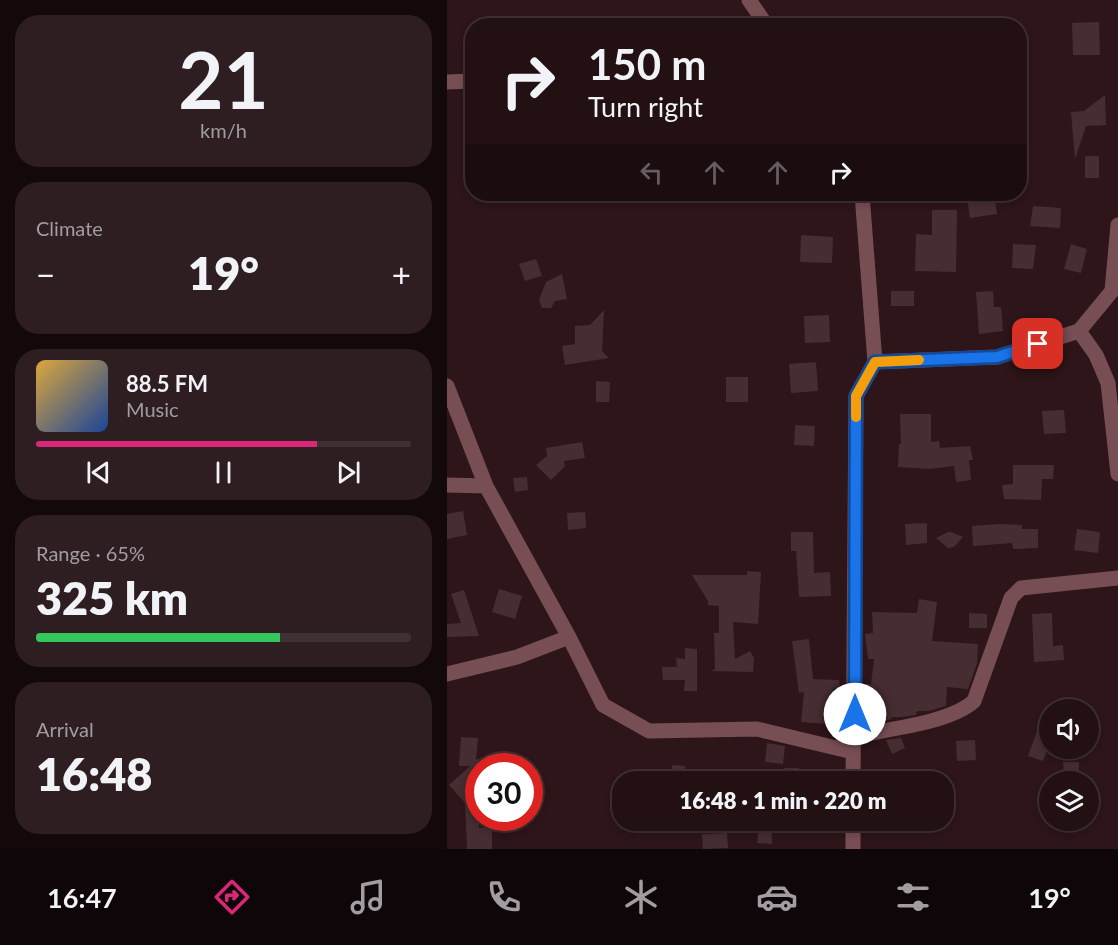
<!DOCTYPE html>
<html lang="en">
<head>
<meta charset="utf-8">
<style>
	body { margin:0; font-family:Lato,sans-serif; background:#2e1e21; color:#f1f3f6; height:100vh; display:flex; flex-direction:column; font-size:22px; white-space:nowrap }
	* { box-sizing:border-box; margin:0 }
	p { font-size:20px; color:#a29da0 }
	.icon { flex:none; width:33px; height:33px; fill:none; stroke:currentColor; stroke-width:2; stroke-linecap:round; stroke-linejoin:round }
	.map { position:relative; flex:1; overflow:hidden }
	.side { display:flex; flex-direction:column; gap:15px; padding:15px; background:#13090a; width:447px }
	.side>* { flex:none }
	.hud { position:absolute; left:18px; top:18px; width:562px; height:183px; border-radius:24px; box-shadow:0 3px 9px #0003,0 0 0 2px #3f3033; background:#221013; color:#f1f3f6; overflow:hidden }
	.tools { position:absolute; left:592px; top:699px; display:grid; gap:12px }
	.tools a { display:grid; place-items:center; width:60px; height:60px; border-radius:50%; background:#221013; box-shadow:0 3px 9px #0003,0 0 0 2px #3f3033; font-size:30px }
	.speed { position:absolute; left:18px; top:753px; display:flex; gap:12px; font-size:30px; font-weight:700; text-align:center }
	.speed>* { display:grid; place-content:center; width:78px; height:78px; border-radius:50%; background:#221013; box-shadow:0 3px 9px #0003,0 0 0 2px #3f3033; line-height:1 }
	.speed .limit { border:9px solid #d22; background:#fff; color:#111 }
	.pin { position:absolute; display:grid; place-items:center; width:51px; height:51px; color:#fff; margin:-26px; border-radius:12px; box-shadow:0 3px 9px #0006 }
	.me { position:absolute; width:66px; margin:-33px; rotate:0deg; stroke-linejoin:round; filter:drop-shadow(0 0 4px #0008) }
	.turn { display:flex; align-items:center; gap:21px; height:126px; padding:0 24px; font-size:27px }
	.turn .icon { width:78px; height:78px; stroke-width:2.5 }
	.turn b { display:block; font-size:42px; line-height:51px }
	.lanes { display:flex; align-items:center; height:57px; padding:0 24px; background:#0003; justify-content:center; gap:30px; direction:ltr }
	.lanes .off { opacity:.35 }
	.big { font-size:45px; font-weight:800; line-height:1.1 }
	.side .card { flex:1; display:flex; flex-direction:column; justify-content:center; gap:9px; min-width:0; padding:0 21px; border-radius:24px; background:#2e1e21 }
	.side .dial { align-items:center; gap:0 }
	.dial b { font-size:78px; line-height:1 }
	.song { display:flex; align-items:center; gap:18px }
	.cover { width:72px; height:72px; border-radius:9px; background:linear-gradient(135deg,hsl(40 70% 55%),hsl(220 70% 35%)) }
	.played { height:6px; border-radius:3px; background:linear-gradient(90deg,#db2777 75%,#3f3033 75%) }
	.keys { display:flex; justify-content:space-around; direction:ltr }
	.heat { display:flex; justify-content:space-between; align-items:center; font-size:33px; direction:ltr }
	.charge { height:9px; border-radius:4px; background:linear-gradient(90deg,#34c759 65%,#3f3033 0) }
	.trip { position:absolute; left:165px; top:771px; width:342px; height:60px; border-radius:24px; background:#221013; box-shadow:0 3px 9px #0003,0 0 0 2px #3f3033; font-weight:800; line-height:60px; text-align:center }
	.tab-bar { display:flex; height:96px; justify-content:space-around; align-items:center; background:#0e0608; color:#a29da0 }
	.tab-bar .icon { width:42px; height:42px }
	.tab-bar .current { color:#db2777 }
	.tab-bar b { font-size:27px; color:#f1f3f6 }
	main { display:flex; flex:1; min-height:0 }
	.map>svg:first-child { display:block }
	.building { fill:#462d31 }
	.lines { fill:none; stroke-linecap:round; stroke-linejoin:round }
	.street { stroke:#774e54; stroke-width:15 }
	.route-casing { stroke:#114b97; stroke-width:15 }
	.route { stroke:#1a73e8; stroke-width:10 }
	.slow { stroke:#f59e0b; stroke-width:10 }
</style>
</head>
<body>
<main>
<section class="side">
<div class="card dial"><b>21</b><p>km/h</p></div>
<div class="card"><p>Climate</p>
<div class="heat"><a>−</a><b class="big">19°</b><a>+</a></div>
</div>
<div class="card">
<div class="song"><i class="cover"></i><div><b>88.5 FM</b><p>Music</p></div></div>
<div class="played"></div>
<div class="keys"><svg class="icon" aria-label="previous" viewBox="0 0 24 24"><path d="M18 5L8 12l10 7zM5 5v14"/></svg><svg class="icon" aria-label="pause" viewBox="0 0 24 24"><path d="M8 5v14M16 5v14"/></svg><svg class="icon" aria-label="next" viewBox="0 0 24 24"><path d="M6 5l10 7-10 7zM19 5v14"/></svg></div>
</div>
<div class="card"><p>Range · 65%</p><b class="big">325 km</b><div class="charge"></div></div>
<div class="card"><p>Arrival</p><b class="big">16:48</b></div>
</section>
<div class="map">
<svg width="671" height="849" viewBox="0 0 671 849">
	<rect width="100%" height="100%" fill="#2d1519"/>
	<path class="building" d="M 652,22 L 653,55 L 626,55 L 625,23 Z
		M 658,95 L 659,125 L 639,126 L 628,159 L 624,112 L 637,111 Z
		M 638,156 L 652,156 L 652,178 L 638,178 Z
		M 547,194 L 550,214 L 523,218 L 520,198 Z
		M 586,206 L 614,208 L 613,228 L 583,226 Z
		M 485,210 L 510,210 L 509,272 L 468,271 L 469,234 L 485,235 Z
		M 354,235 L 386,237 L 385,263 L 353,262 Z
		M 566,244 L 589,245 L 586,269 L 565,268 Z
		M 624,244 L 640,249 L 634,273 L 617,269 Z
		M 89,259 L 95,276 L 78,281 L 72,264 Z
		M 115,274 L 120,299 L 108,301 L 104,308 L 95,308 L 92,300 L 99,282 Z
		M 444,291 L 467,291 L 467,306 L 444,306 Z
		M 546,291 L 547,307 L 554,307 L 556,331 L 532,334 L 529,292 Z
		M 157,310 L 155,351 L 162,358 L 118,365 L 115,346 L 128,344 L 128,326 L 143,325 Z
		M 382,315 L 383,342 L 358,343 L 357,316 Z
		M 369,362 L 371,391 L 344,393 L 342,364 Z
		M 279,377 L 301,377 L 301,402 L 279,402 Z
		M 149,381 L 163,382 L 162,402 L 149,402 Z
		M 617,410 L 619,433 L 597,434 L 595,411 Z
		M 453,414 L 484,414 L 484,442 L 492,441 L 493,448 L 523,446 L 526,460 L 522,460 L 524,480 L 509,482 L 507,466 L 483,469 L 451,467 L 452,444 L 454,444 Z
		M 348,425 L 368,426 L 367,446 L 347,445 Z
		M 135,442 L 138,458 L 117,461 L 118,466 L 104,480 L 89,465 L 100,456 L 99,448 Z
		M 566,465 L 607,465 L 606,479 L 595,479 L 594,500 L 557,499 L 555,485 L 566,484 Z
		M 80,477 L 81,490 L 68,492 L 66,478 Z
		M 16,511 L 20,535 L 0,539 L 0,514 Z
		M 138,512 L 139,528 L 121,530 L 120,513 Z
		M 480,523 L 480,543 L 459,545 L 458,524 Z
		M 552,524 L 575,525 L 575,529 L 591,529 L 591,548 L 566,549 L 565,543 L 526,546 L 525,526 Z
		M 630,529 L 653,532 L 651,553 L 627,550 Z
		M 344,532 L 366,532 L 367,573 L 383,572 L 384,596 L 352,597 L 349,551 L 344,551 Z
		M 501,532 L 504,532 L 516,537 L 507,547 L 501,548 L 489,538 Z
		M 300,571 L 314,572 L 311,624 L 286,622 L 288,659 L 303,651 L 307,658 L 306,672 L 264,671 L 268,669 L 267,633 L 272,633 L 272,606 L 261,605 L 261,601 L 245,575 L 300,575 Z
		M 52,589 L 75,596 L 68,619 L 45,612 Z
		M 17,590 L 32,636 L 0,637 L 0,624 L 14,623 L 4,594 Z
		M 472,599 L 490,602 L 485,641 L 531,644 L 530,664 L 521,689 L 500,687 L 499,706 L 482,711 L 470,711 L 469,715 L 455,717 L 444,717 L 445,719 L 421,724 L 419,684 L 424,684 L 427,659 L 421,659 L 418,634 L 426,633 L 425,612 L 470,613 Z
		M 522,613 L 540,614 L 540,628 L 522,628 Z
		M 605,613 L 606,646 L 616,645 L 617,660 L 587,662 L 585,614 Z
		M 362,639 L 366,679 L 392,680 L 393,688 L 386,689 L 386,699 L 389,698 L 394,727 L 380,730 L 379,724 L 354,722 L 357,692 L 352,693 L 345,641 Z
		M 238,648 L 250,649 L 250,691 L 237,691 L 238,680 L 216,680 L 215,667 L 230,667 L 229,658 L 238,659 Z
		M 590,731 L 603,736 L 603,742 L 596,761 L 581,756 Z
		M 14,737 L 31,738 L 29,760 L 32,758 L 32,828 L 45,827 L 45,849 L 20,849 L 18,803 L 2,785 L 23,766 L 12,766 Z
		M 454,738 L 458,748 L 445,754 L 439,740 Z
		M 528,740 L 529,760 L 510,761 L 509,741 Z
		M 320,743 L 338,746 L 336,764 L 318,762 Z
		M 616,762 L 632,762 L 632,776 L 617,776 Z
		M 225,765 L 238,766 L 237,781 L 224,781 Z
		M 337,768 L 352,768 L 352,782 L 337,782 Z
		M 313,820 L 324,820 L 325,844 L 310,843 Z
		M 280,833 L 281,848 L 256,849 L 255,834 Z"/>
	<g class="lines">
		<path class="street" d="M 302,0 L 320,26
			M 0,82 L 24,81
			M 415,194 L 428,362
			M 632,331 L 649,355 L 661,383 L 671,474
			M 0,386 L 39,486 L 122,637 L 156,705 L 202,731 L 310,729 L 406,752
			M 0,485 L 39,486
			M 0,674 L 70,657 L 122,637
			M 408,736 C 441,729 503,723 527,701 L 564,598 L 574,588 L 671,578
			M 406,782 L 409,396 L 428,362 L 550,357 L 632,331 L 665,291 L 671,225
			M 406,849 L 406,820"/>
	</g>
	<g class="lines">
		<g class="route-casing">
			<path id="route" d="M 408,714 L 409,396 L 428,362 L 550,357 L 591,344"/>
		</g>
		<use href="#route" class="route"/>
		<path class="slow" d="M 409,417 L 409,396 L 428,362 L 472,360"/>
	</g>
</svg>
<div class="tools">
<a><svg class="icon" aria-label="sound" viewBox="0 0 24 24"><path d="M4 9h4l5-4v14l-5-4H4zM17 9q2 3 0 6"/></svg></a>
<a><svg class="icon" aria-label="layers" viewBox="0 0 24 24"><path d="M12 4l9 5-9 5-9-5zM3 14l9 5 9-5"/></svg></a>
</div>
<div class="speed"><div class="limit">30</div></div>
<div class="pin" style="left:591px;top:344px;background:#d93025"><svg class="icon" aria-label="arrive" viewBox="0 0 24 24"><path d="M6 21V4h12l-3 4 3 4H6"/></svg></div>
<svg class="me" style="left:408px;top:714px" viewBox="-20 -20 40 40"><circle r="19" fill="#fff"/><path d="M0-13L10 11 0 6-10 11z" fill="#1a73e8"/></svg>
<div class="trip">16:48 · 1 min · 220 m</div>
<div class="hud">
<div class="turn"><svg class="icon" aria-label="right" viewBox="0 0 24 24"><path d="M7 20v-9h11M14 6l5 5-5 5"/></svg><div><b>150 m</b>Turn right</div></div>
<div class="lanes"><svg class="icon off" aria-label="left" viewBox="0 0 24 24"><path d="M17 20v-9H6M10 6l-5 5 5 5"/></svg><svg class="icon off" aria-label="ahead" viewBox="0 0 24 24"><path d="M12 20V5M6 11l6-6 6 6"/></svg><svg class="icon off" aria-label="ahead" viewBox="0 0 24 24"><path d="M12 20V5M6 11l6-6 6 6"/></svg><svg class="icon" aria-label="right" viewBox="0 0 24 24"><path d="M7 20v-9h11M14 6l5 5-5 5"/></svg></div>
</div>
</div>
</main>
<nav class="tab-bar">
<b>16:47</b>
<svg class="icon current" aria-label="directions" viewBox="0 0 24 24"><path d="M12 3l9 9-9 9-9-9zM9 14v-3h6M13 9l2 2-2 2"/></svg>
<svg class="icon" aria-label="music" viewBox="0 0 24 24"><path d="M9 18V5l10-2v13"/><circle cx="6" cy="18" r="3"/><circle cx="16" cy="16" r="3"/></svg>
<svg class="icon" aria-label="phone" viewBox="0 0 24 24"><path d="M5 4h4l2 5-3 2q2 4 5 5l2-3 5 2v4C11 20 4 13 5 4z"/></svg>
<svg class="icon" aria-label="climate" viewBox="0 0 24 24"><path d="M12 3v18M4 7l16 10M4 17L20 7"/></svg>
<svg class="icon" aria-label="car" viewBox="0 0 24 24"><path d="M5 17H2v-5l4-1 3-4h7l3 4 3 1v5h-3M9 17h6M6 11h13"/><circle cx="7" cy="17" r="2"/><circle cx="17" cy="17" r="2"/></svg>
<svg class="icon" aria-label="filters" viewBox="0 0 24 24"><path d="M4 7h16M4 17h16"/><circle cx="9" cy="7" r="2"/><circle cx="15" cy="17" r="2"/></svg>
<b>19°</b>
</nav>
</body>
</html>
